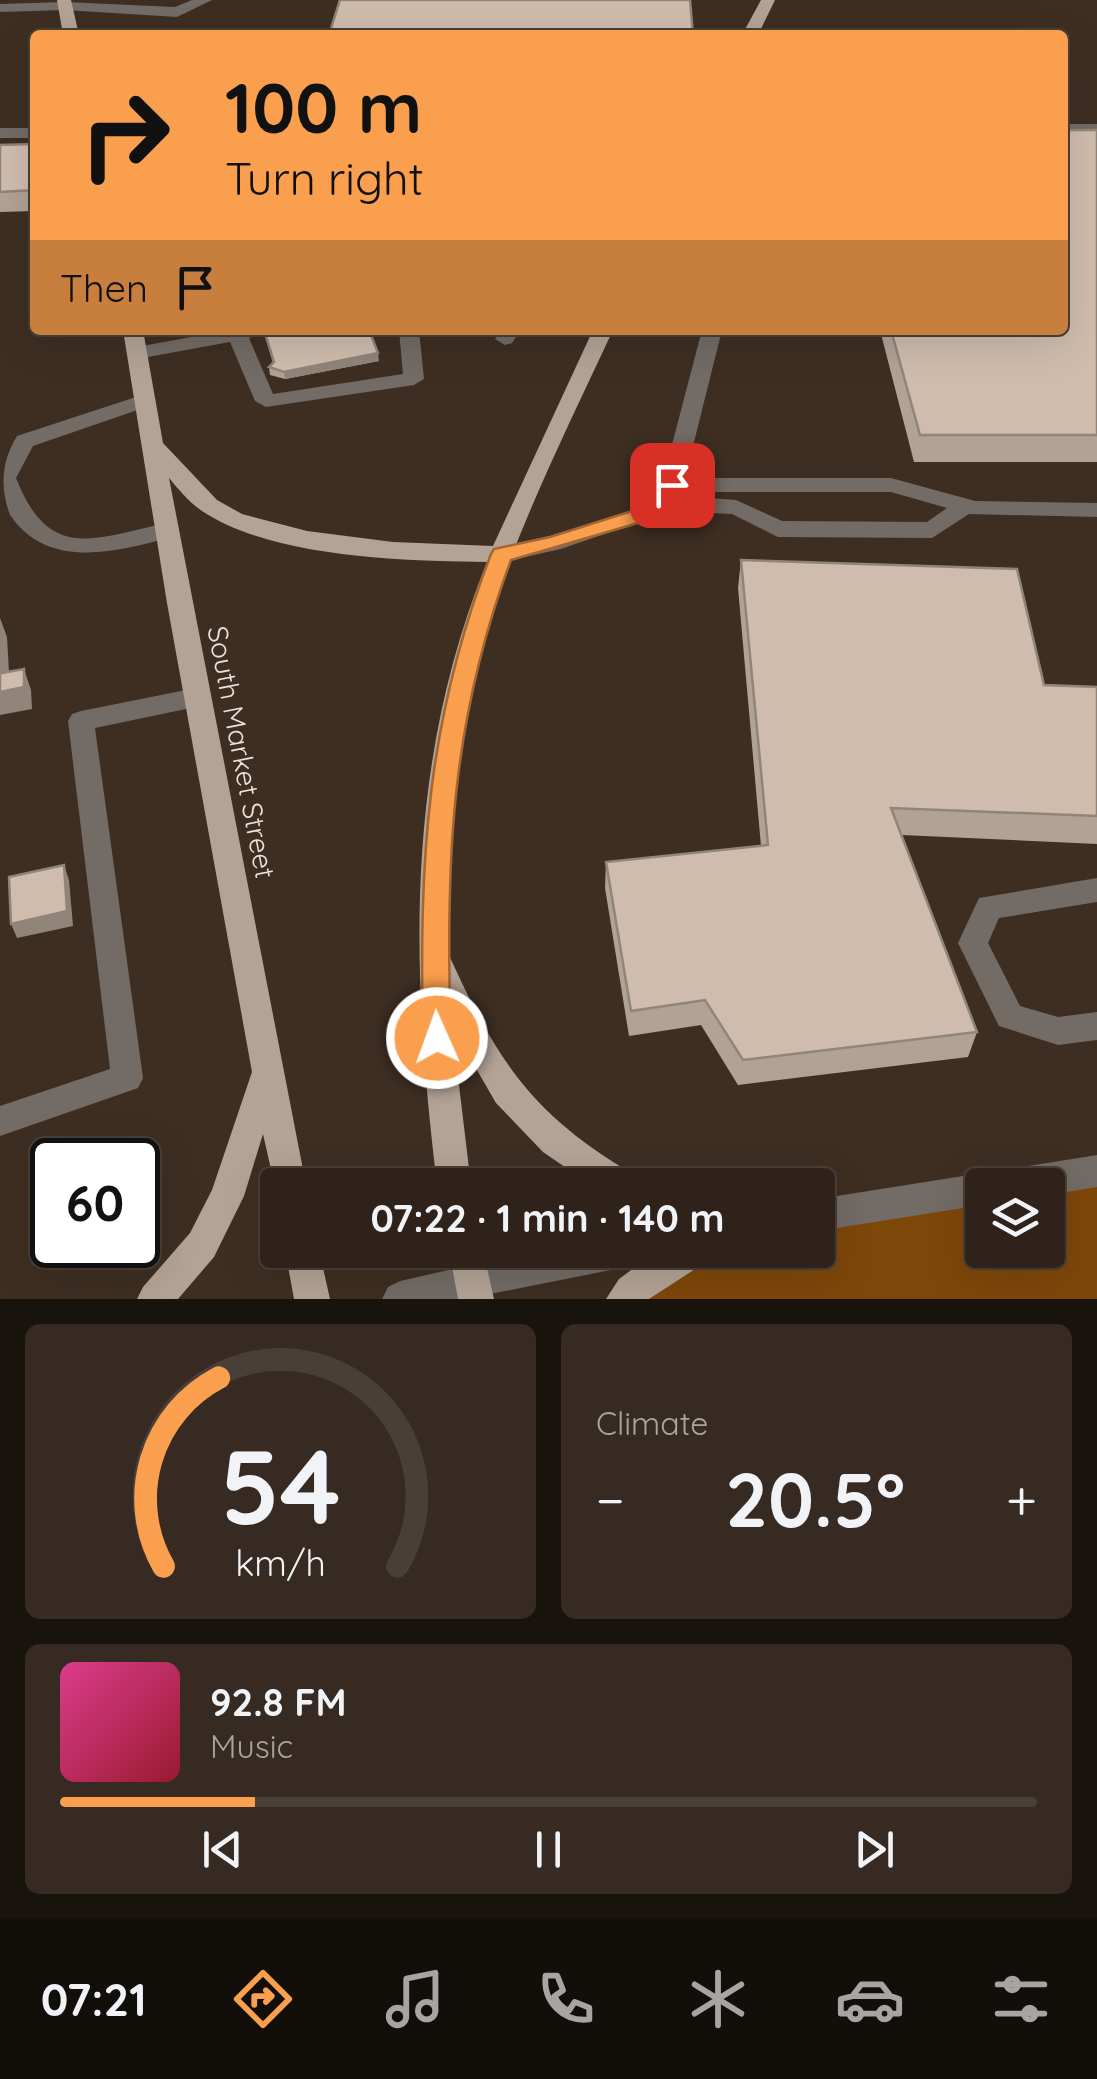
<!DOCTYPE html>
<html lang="en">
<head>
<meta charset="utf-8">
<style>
	body { margin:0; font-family:Quicksand,sans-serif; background:#362a23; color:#f1f3f6; height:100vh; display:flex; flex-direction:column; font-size:38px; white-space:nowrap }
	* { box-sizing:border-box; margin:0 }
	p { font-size:32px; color:#a7a4a2 }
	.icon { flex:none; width:55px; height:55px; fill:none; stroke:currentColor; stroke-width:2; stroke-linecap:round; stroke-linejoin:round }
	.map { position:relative; height:1299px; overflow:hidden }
	.panel { display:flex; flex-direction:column; gap:25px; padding:25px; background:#19130e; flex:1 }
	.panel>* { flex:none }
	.banner { position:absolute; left:30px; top:30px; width:1038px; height:305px; border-radius:10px; box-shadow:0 10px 40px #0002,0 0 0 2px #493f39; background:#fa9f4e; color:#111; overflow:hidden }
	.fabs { position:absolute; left:965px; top:1168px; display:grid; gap:20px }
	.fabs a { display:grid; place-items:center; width:100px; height:100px; border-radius:10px; background:#2e221a; box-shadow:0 10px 40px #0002,0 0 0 2px #493f39; font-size:50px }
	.speed { position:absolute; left:30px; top:1138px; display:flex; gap:20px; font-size:50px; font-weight:700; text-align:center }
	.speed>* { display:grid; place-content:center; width:130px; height:130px; border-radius:50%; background:#2e221a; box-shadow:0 10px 40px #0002,0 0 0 2px #493f39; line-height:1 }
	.speed .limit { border:5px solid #111; border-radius:15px; background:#fff; color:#111 }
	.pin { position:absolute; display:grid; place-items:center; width:85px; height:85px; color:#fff; margin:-42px; border-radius:20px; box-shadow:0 5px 15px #0006 }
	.me { position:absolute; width:110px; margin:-55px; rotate:358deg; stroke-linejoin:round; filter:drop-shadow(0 0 8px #0008) }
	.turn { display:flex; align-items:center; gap:35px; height:210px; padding:0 30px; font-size:45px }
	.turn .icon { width:130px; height:130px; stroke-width:2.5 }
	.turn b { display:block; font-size:70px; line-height:85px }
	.then { display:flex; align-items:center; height:95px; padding:0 30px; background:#0003; gap:20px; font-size:38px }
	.big { font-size:75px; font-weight:800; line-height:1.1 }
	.panel .tile { flex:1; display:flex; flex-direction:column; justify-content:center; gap:15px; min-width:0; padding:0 35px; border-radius:15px; background:#362a23 }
	.panel .dial { align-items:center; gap:0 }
	.dial svg { height:260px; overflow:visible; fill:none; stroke:#493f39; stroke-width:7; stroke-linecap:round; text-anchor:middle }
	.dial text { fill:#f1f3f6; stroke:none }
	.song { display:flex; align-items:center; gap:30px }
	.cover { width:120px; height:120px; border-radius:15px; background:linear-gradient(135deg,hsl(330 70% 55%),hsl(350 70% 35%)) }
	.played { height:10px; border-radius:5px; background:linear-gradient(90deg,#fa9f4e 20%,#493f39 20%) }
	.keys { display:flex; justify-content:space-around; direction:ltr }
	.heat { display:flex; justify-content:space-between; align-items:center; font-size:55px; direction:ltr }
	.panel .tiles { flex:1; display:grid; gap:25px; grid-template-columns:1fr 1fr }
	.tile:last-child { grid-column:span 2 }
	.trip { position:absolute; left:260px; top:1168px; width:575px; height:100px; border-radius:10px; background:#2e221a; box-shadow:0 10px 40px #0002,0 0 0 2px #493f39; font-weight:800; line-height:100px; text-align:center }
	.tab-bar { display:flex; height:160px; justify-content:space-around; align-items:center; background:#120e0a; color:#a7a4a2 }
	.tab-bar .icon { width:70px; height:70px }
	.tab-bar .on { color:#fa9f4e }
	.tab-bar b { font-size:45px; color:#f1f3f6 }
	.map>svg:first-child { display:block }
	.green { fill:#7e470a }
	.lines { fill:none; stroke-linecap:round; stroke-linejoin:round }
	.minor { fill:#736b65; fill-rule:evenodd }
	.major { fill:#b3a396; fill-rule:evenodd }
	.wall { fill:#b2a295 }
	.shaded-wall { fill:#918479 }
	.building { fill:#cfbcad; stroke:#918479; stroke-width:2.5 }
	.route { fill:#fa9f4e; stroke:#a26733; stroke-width:2.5 }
	.labels { text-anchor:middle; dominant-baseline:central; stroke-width:10; stroke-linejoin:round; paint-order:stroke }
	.street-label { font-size:28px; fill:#ede3db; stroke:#3e2e22 }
</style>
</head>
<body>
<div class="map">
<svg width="1097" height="1299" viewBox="0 0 1097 1299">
	<rect width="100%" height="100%" fill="#3e2e22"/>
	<path class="green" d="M 1097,1171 L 1097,1299 L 624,1299 L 694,1250 L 818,1250 L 818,1215 L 982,1189 L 982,1250 L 1048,1250 L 1048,1185 Z"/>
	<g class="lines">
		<path class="minor" d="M 192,0 L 212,0 L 177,17 L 65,10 L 0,12 L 0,4 L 65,2 L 175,7 Z
			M 1062,124 L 1097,124 L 1097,134 L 1062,134 Z
			M 0,128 L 35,128 L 35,138 L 0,138 Z
			M 229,330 L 271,330 L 249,338 L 273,394 L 403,374 L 399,330 L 419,330 L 424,379 L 414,385 L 266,407 L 255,401 L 230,342 L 137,359 L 127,353 L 137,347 Z
			M 501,330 L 521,330 L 512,343 L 505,345 L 495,339 Z
			M 702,330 L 722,330 L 685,478 L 891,478 L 975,501 L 1097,503 L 1097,517 L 969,514 L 932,538 L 778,537 L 732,514 L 671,511 L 561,549 L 502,562 L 494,560 L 490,554 L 494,548 L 550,536 L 647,506 L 658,498 ZM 682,492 L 891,492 L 947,508 L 927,522 L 782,521 L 736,500 L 681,496 Z
			M 145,394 L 156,400 L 152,405 L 33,446 L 16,478 C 49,562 93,539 166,523 L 174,526 L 178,531 L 174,536 C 118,552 48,571 10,515 C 0,488 1,462 17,436 Z
			M 196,688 L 205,691 L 209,698 L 205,705 L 95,728 L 143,1078 L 138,1088 L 0,1136 L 0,1106 L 110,1069 L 68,721 L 72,714 L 81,711 Z
			M 1097,878 L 1097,902 L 999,918 L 988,943 L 1020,1006 L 1058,1017 L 1097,1012 L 1097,1040 L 1058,1045 L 999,1026 L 958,943 L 979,898 Z
			M 1097,1155 L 1097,1187 L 1048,1195 L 1048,1185 L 982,1185 L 982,1205 L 818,1231 L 818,1199 L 982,1173 L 995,1180 L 997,1174 L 1009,1169 Z
			M 537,1250 L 643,1250 L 638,1262 L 626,1267 L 465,1299 L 382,1299 L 388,1287 L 400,1281 Z"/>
		<path class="major" d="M 57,0 L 71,0 L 79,35 L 63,35 Z
			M 761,0 L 775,0 L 758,35 L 742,35 Z
			M 123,330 L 143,330 L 163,443 L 217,500 L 242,514 L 307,531 L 393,542 L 493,546 L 593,330 L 613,330 C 559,446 499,564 469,689 C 456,748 450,809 448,870 C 447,888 442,938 448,953 C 496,1058 529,1113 633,1174 L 638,1185 L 591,1185 L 543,1152 L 496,1103 L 452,1027 L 471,1185 L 437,1185 C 411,969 404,767 487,562 C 404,561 273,558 202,511 C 189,502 179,490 169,478 L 306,1185 L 278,1185 L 277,1196 L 263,1134 L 244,1196 L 214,1257 L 178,1299 L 137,1299 L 143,1287 L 190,1233 L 212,1190 L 252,1072 L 167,603 Z
			M 285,1250 L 319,1250 L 330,1299 L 294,1299 Z
			M 449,1250 L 483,1250 L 494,1299 L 458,1299 Z
			M 658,1250 L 711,1250 L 706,1262 L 649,1299 L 606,1299 L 619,1279 Z"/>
	</g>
	<path class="wall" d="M 1097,130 L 1097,462 L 914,462 L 880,330 L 1062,330 Z
		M 35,144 L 35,211 L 0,212 L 0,145 Z
		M 263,330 L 379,361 L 285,379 L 270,375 L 269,367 L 273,363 Z
		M 741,560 L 1044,685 L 1097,687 L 1097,844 L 902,835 L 977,1032 L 968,1057 L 738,1085 L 701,1025 L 629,1036 L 605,888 L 606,862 L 761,846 L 738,588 Z"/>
	<path class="shaded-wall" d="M 378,353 L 379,361 L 285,379 L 284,372 Z
		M 0,618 L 7,637 L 10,690 L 24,669 L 31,690 L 32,709 L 0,715 Z
		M 64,865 L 69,880 L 73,926 L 17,938 L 11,924 Z"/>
	<path class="building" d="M 340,0 L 690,0 L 693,35 L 329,35 Z
		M 1062,130 L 1097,130 L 1097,435 L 920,435 L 891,330 L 1062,330 Z
		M 35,144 L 35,190 L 0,192 L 0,145 Z
		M 264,330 L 369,330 L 378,353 L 284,372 L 269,367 L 274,362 Z
		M 741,560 L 1017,569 L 1044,685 L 1097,687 L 1097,816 L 891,808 L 977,1032 L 743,1060 L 705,1000 L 631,1011 L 606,862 L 768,845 Z
		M 0,635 L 2,673 L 24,669 L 24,687 L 0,692 Z
		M 64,865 L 67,911 L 11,924 L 9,877 Z"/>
	<path class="route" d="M 672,478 L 682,485 L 675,508 L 662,516 L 511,560 C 450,723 445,866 451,1038 L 447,1047 L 437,1050 L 427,1047 L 423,1038 C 419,860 426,722 491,554 L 494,549 L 550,537 L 648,506 L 658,500 L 665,480 Z"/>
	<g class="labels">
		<g class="street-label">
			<text transform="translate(242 752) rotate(79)">South Market Street</text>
		</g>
	</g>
</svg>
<div class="fabs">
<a><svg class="icon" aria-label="layers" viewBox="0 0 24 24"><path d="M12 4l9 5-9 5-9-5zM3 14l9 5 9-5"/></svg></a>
</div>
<div class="speed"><div class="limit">60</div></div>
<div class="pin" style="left:672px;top:485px;background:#d93025"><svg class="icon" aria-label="arrive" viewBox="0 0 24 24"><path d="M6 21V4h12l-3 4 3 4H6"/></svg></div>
<svg class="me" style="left:437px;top:1038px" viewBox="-20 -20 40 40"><circle r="17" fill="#fa9f4e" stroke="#fff" stroke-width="3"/><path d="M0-11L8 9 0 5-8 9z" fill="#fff"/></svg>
<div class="trip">07:22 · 1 min · 140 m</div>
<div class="banner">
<div class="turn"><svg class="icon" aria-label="right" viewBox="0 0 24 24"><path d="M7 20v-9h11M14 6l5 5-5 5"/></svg><div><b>100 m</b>Turn right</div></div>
<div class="then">Then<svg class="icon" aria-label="arrive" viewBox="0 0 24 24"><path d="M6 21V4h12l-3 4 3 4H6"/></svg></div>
</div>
</div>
<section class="panel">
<div class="tiles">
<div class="tile dial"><svg viewBox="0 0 100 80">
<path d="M14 69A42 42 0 1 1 86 69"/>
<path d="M14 69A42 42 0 0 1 31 11" stroke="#fa9f4e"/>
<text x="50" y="56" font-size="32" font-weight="700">54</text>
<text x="50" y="72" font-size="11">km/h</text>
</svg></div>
<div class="tile"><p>Climate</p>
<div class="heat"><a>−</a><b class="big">20.5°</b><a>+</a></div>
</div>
<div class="tile">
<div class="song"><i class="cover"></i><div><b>92.8 FM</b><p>Music</p></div></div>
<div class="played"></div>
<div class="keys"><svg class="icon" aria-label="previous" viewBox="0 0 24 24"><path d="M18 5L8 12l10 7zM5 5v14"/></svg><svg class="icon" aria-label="pause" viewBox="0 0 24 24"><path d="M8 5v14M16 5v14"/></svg><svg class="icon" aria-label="next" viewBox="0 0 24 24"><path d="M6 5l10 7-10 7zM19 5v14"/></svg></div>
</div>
</div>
</section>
<nav class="tab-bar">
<b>07:21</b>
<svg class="icon on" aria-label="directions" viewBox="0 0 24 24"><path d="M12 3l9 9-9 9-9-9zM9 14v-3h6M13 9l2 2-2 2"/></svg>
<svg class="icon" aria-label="music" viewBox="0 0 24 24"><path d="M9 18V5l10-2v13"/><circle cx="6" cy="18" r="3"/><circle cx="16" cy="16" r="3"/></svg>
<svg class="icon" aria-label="phone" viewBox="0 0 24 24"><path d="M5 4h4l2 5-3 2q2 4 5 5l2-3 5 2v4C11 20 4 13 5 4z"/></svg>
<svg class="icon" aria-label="climate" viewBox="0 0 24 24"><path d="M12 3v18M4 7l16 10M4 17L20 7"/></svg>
<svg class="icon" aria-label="car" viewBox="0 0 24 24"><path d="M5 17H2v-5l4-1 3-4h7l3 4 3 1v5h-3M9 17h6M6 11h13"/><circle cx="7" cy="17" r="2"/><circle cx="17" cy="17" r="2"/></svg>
<svg class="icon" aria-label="filters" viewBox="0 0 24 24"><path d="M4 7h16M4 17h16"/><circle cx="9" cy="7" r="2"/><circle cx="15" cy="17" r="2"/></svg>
</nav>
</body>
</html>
